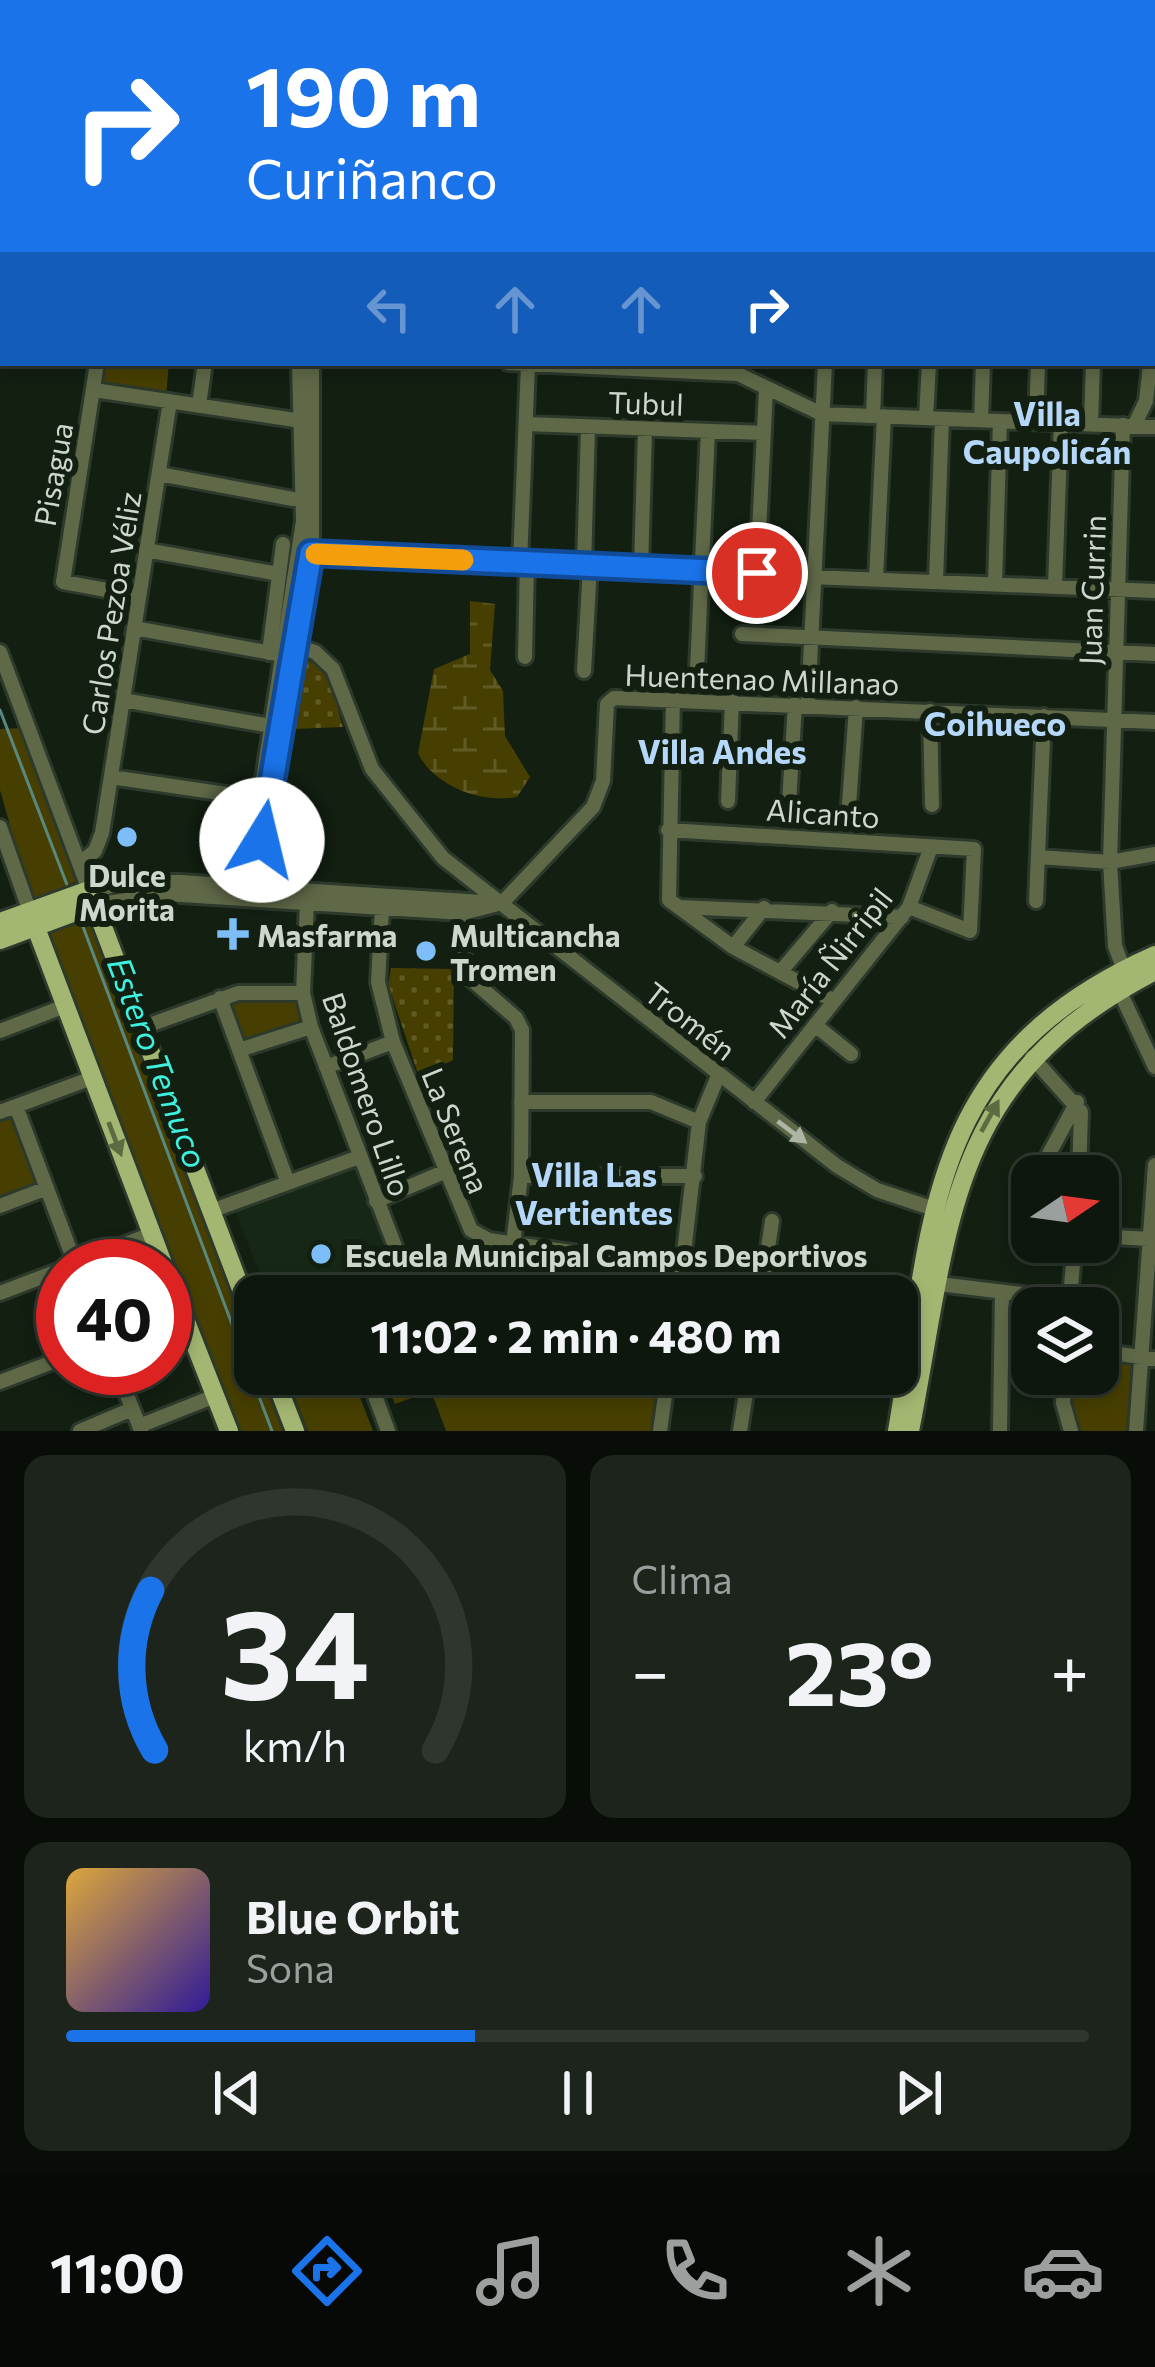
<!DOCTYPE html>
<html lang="es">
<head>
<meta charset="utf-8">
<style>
	body { margin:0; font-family:Commissioner,sans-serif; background:#1c241b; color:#f1f3f6; height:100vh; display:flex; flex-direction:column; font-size:45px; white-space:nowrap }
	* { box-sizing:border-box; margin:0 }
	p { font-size:39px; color:#9b9f9d }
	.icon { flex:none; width:66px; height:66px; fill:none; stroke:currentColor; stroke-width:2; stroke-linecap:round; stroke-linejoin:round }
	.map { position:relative; height:1431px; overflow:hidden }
	.panel { display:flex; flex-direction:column; gap:24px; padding:24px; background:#080d07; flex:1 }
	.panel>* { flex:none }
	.banner { position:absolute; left:0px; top:0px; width:1155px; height:366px; box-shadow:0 6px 18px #0003,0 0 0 3px #2e362e; background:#1a73e8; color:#fff; overflow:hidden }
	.needle { width:78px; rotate:77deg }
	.fabs { position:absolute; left:1011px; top:1155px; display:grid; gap:24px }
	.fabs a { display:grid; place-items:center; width:108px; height:108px; border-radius:24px; background:#0e170d; box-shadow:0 6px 18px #0003,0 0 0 3px #2e362e; font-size:60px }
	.speed { position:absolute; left:36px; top:1239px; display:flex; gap:24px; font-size:60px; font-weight:700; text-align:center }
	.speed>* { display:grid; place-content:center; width:156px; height:156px; border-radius:50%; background:#0e170d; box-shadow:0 6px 18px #0003,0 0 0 3px #2e362e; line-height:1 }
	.speed .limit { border:18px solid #d22; background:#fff; color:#111 }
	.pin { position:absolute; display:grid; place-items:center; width:102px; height:102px; color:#fff; margin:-51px; border:6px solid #fff; border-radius:50%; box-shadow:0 3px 12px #0007 }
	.me { position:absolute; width:132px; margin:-66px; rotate:9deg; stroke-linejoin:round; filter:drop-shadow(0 0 9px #0008) }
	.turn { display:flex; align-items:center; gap:42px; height:252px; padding:0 48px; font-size:54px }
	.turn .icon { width:156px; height:156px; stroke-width:2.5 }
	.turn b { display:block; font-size:84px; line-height:102px }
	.lanes { display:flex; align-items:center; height:114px; padding:0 48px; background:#0003; justify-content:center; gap:60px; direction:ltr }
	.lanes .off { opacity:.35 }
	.big { font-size:90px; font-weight:700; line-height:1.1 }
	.panel .tile { flex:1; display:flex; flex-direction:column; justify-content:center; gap:18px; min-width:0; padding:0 42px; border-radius:24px; background:#1c241b }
	.panel .dial { align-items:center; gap:0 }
	.dial svg { height:312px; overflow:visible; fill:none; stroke:#2e362e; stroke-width:7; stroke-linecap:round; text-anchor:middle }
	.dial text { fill:#f1f3f6; stroke:none }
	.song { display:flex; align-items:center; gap:36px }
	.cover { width:144px; height:144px; border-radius:18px; background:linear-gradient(135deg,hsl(40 70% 55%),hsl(250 70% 35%)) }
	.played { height:12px; border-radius:6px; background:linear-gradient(90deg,#1a73e8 40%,#2e362e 40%) }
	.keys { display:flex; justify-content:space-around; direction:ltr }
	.heat { display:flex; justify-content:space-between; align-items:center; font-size:66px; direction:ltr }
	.panel .tiles { flex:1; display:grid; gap:24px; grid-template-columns:1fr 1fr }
	.tile:last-child { grid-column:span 2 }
	.trip { position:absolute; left:234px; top:1275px; width:684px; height:120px; border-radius:24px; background:#0e170d; box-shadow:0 6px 18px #0003,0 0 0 3px #2e362e; font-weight:700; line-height:120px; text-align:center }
	.tabs { display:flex; height:192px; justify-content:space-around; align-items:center; background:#060905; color:#9b9f9d }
	.tabs .icon { width:84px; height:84px }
	.tabs .current { color:#1a73e8 }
	.tabs b { font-size:54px; color:#f1f3f6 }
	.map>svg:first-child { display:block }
	.built { fill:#162815 }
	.grass { fill:url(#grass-dots) }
	.wetland { fill:url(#wetland-marsh) }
	.park { fill:#473f01 }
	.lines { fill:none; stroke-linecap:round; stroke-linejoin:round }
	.stream { stroke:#588981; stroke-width:3 }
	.minor-casing { stroke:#2c392b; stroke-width:20 }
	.major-casing { stroke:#2c392b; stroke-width:24 }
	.minor { stroke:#5f6948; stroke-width:14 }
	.major { stroke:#a4b772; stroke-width:18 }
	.oneway { fill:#5b6b42 }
	.oneway2 { fill:#adb6a5 }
	.route-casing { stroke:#114b97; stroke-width:30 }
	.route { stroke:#1a73e8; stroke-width:21 }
	.slow { stroke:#f59e0b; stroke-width:21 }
	.poi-dot { fill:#7dbef9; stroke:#121f11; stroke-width:4.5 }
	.labels { text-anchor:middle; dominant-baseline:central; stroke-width:12; stroke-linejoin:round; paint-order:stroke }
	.street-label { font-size:30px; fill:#ced7cd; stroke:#121f11 }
	.poi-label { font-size:30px; font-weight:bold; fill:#ced7cd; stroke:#121f11; text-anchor:start }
	.neighbourhood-label { font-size:33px; font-weight:bold; fill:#b5d8fa; stroke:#121f11 }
	.water-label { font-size:33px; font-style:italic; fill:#3ef2e0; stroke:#121f11 }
</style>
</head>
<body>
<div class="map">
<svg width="1155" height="1431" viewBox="0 0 1155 1431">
	<defs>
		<pattern id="grass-dots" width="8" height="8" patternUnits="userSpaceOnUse" patternTransform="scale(3)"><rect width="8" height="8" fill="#473f01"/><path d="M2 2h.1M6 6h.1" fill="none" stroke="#605a25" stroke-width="1.8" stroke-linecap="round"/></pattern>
		<pattern id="wetland-marsh" width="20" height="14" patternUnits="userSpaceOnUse" patternTransform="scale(3)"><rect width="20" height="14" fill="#473f01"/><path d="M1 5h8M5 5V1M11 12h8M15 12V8" fill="none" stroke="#605a25"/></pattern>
	</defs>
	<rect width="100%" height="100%" fill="#121f11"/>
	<path class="built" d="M 355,1167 L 405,1296 L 268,1296 L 236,1212 Z"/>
	<path class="grass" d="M 307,660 L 327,671 L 343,727 L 294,729 Z
		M 391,968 L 454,969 L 453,1060 L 419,1077 L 388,984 Z"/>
	<path class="wetland" d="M 470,601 L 495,604 L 490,670 L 503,691 L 505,736 L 530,777 L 517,797 C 481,804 434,786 418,753 L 434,669 L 470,654 Z"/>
	<path class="park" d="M 101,363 L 169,363 L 166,397 L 98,387 Z
		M 22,728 L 77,881 L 31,900 L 0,790 L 0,729 Z
		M 90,914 L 255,1346 L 255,1374 L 266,1374 L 288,1431 L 234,1431 L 43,931 Z
		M 300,996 L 309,1025 L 245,1044 L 230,1000 Z
		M 13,1110 L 43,1187 L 0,1204 L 0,1115 Z
		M 1098,1362 L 1132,1363 L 1128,1431 L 1073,1431 L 1067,1415 L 1071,1374 L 1098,1374 Z
		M 312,1374 L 351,1374 L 373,1431 L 308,1431 L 289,1383 Z
		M 382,1374 L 662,1374 L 654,1431 L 446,1431 L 431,1391 L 395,1404 Z"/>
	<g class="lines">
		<path class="stream" d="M 0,710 L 69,890
			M 79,916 L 272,1431"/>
		<g class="minor-casing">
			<path id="minor" d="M 285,0 L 285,3
				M 302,0 L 302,3
				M 830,0 L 830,3
				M 47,3 L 47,0
				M 723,3 L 723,0
				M 775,3 L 775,0
				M 844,3 L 854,0
				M 1152,37 L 1155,37
				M 1152,221 L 1155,221
				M 97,363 L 63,582 L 139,596
				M 508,363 L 738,374 L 822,414 L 1155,427
				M 94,390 L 302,421
				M 199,405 L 205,363
				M 873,416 L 875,363
				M 926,418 L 929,363
				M 981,420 L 983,363
				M 1036,422 L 1038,363
				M 527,424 L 764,433
				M 1091,424 L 1093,363
				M 1123,425 L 1110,862 L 1115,946 L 1124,970
				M 1134,426 L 1146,401 L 1155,321
				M 159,474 L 293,499
				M 146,550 L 279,574
				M 299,556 L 1155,591
				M 520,563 L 528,364
				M 584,566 L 588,427
				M 641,568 L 645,429
				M 757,573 L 766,389
				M 876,579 L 884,416
				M 936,581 L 942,419
				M 995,584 L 1000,421
				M 1055,586 L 1061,423
				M 134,628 L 283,655
				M 742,634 L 1155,654
				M 295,646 L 315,652 L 333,669 L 372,769 L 443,858 L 837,1166 L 877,1190 L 934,1209
				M 0,652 L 89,890 L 134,882 L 180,882 L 497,903
				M 269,653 L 283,544
				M 525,657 L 527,563
				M 697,670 L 708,431
				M 584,671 L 590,566
				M 673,697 L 669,900 L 733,947 L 834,1001
				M 123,700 L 271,726
				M 808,704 L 825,363
				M 930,711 L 932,805
				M 111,777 L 260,799
				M 728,801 L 732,700
				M 789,803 L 795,704
				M 849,805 L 856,707
				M 0,827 L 30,912
				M 668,830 L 974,849 L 970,931 L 909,907
				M 1038,857 L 1110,862 L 1155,854
				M 79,864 L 95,851 L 102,833 L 170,401
				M 252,892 L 312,546 L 312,363
				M 238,893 L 260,799 L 303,521 L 299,363
				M 1036,901 L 1044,716
				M 307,902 L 303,993 L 311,1027 L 414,1296
				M 94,905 L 166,894 L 463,913 L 502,903 L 593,807 L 603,781 L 607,704 L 614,698 L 1155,722
				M 679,907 L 902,917
				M 382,908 L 378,982 L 393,1042 L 471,1230 L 489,1240 L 683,1268
				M 463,913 L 464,973 L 516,1018 L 522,1030 L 521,1176 L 507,1296
				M 733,947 L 764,908
				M 781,971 L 832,911
				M 1119,990 L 1155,1067
				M 220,998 L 288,1183
				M 815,1025 L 851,1054
				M 141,1028 L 238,993 L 303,993
				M 0,1031 L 65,1006
				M 239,1050 L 311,1027
				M 1032,1057 L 1081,1112 L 1079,1176
				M 326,1067 L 393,1042
				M 521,1102 L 651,1102 L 699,1122
				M 754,1102 L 909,907 L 931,847
				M 16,1106 L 76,1266
				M 0,1112 L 92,1078
				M 521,1176 L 695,1176
				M 1037,1176 L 1077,1102
				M 1032,1191 L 1032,1224
				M 376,1201 L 446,1171
				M 0,1206 L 47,1188
				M 211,1211 L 359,1157
				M 1098,1236 L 1149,1239
				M 70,1266 L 151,1234
				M 939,1284 L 1070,1300
				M 0,1293 L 63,1269
				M 679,1296 L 699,1122 L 718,1076
				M 761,1296 L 772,1221
				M 1069,1308 L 1075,1242
				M 1098,1351 L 1155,1359
				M 116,1368 L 141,1430
				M 367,1374 L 388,1431
				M 1065,1374 L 1063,1403 L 1071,1431
				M 0,1382 L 63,1358
				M 277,1383 L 300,1374
				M 139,1426 L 215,1396
				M 80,1431 L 132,1409
				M 660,1431 L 668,1374
				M 740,1431 L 749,1374
				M 1000,1431 L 1002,1293
				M 1136,1431 L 1155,1165"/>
		</g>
		<g class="major-casing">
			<path id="major" d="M 0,116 L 3,116
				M 1152,118 L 1155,118
				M 1152,138 L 1155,138
				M 30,912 L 164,1266
				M 0,922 L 89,890 L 255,1326
				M 0,940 L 94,905
				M 165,1268 L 229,1431
				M 273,1374 L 295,1431
				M 897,1431 C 934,1214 926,1057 1155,955
				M 910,1431 C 951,1223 945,1080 1155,971"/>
		</g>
		<use href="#minor" class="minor"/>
		<use href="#major" class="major"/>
	</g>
	<defs><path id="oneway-solid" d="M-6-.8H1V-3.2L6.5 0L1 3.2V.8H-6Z" transform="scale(3)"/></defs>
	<g class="oneway">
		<use href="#oneway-solid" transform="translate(990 1116) rotate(-61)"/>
		<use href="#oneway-solid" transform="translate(115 1139) rotate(69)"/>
	</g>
	<use class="oneway2" href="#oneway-solid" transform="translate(792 1132) rotate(37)"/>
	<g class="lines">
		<g class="route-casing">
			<path id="route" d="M 262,840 L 311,553 L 757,573"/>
		</g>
		<use href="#route" class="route"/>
		<path class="slow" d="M 316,554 L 463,560"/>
	</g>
	<g class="poi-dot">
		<circle cx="127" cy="837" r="12"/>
		<path d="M227 916h12v12h12v12h-12v12h-12v-12h-12v-12h12z"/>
		<circle cx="426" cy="951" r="12"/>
		<circle cx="321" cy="1254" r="12"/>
	</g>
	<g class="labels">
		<g class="street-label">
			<text transform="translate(646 402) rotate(2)">Tubul</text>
			<text transform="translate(52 474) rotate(-80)">Pisagua</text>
			<text transform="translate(1091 590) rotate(-88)">Juan Currin</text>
			<text transform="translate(110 613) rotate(-81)">Carlos Pezoa Véliz</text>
			<text transform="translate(762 678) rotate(2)">Huentenao Millanao</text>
			<text transform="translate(823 812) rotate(4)">Alicanto</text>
			<text transform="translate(829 962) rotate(-52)">María Ñirripil</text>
			<text transform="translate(691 1020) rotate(38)">Tromén</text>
			<text transform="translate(368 1094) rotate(71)">Baldomero Lillo</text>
			<text transform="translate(457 1130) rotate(68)">La Serena</text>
		</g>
		<g class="poi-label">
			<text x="127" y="874" text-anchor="middle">Dulce<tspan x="127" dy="34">Morita</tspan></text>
			<text x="257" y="934">Masfarma</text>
			<text x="450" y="934">Multicancha<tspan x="450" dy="34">Tromen</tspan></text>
			<text x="345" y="1254">Escuela Municipal Campos Deportivos</text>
		</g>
		<g class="neighbourhood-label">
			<text x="1047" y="412">Villa<tspan x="1047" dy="38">Caupolicán</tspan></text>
			<text x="995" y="722">Coihueco</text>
			<text x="722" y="750">Villa Andes</text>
			<text x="594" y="1173">Villa Las<tspan x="594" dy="38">Vertientes</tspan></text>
		</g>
		<g class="water-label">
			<text transform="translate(159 1062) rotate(69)">Estero Temuco</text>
		</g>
	</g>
</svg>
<div class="fabs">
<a><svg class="needle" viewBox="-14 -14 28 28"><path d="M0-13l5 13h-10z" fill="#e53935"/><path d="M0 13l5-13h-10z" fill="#9b9f9d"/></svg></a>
<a><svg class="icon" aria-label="layers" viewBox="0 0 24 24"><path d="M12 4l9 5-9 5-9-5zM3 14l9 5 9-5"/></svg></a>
</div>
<div class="speed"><div class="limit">40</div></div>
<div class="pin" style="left:757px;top:573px;background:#d93025"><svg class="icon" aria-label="arrive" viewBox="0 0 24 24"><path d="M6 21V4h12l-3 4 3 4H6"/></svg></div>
<svg class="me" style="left:262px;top:840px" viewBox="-20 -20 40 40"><circle r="19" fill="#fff"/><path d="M0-13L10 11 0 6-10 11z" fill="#1a73e8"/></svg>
<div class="trip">11:02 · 2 min · 480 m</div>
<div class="banner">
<div class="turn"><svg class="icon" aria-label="right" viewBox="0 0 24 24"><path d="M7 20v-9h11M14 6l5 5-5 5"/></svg><div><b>190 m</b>Curiñanco</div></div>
<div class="lanes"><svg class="icon off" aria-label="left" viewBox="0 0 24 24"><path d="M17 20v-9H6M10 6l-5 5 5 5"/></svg><svg class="icon off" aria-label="ahead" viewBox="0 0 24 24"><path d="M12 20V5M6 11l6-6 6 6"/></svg><svg class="icon off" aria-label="ahead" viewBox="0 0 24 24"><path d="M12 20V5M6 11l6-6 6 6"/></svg><svg class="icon" aria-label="right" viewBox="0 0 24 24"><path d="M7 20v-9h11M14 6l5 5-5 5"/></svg></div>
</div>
</div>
<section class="panel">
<div class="tiles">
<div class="tile dial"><svg viewBox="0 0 100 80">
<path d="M14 69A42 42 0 1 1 86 69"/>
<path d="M14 69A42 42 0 0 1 13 28" stroke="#1a73e8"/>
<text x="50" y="56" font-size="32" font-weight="700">34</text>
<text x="50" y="72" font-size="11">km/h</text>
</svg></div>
<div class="tile"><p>Clima</p>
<div class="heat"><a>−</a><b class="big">23°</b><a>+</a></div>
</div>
<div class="tile">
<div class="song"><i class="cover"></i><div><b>Blue Orbit</b><p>Sona</p></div></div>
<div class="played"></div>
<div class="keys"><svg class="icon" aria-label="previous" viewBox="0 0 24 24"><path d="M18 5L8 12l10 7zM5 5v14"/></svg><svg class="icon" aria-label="pause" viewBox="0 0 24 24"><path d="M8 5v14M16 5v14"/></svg><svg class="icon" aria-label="next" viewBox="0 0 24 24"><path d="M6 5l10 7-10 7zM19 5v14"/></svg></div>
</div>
</div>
</section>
<nav class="tabs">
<b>11:00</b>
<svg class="icon current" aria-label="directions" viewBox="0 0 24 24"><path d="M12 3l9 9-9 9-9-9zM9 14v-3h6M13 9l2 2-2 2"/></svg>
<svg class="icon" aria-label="music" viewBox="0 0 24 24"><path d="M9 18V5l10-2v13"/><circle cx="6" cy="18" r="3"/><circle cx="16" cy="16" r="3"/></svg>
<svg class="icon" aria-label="phone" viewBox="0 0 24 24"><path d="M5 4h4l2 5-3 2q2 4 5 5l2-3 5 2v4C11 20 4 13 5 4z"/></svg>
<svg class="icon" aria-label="climate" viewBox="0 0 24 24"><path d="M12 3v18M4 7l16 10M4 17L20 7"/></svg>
<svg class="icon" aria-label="car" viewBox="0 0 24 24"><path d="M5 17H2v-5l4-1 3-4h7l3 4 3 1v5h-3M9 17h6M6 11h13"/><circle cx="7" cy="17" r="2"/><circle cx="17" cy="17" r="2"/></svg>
</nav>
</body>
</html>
